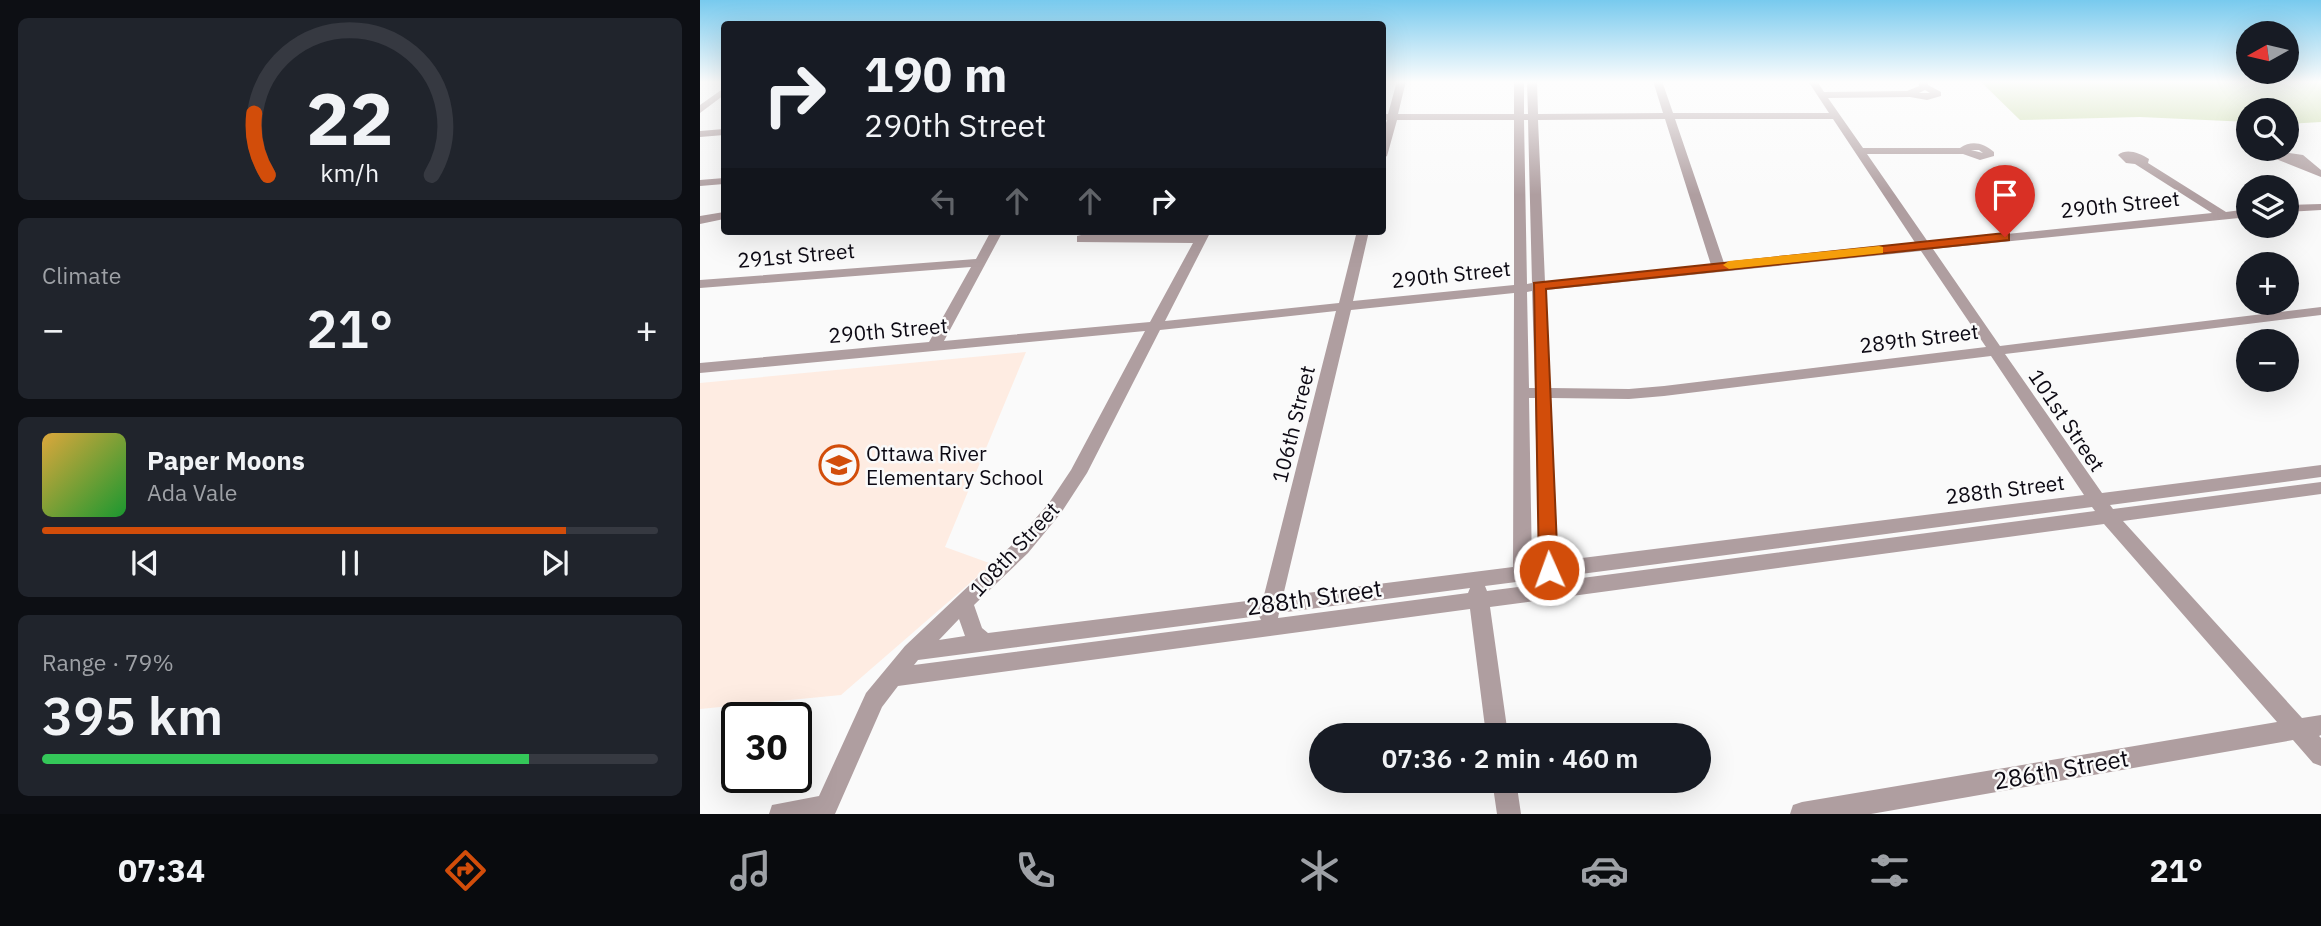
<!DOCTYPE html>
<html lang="en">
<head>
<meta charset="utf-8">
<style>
	body { margin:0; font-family:"IBM Plex Sans",sans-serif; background:#20242c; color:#f1f3f6; height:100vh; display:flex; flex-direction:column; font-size:26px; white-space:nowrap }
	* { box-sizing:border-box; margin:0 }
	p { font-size:23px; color:#9ea1a6 }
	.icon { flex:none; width:38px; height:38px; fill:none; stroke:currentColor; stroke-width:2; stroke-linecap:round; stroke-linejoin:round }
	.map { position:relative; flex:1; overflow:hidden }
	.details { display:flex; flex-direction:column; gap:18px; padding:18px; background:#0d0f14; width:700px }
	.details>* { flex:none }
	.hud { position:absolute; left:21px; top:21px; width:665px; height:214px; border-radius:7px; box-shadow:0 7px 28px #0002; background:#171b24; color:#f1f3f6; overflow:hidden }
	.needle { width:46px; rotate:262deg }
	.fabs { position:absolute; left:1536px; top:21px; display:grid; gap:14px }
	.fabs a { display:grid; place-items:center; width:63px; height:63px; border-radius:50%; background:#171b24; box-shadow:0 7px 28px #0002; font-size:35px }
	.speed { position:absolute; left:21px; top:702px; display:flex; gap:14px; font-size:35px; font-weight:700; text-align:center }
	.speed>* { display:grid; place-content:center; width:91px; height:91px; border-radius:50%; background:#171b24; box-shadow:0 7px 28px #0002; line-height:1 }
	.speed .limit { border:4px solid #111; border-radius:10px; background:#fff; color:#111 }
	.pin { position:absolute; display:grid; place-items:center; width:60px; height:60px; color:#fff; margin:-72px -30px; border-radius:50% 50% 50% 0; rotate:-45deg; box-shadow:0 0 7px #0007 }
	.pin .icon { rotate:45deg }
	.me { position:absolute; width:77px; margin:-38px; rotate:358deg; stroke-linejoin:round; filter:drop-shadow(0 0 5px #0008) }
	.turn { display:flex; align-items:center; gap:24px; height:147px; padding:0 28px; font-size:32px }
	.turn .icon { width:91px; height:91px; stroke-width:2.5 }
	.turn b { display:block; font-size:49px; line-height:60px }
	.lanes { display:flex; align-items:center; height:66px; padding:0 28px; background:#0003; justify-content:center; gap:35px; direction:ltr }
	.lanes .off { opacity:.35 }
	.big { font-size:52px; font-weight:600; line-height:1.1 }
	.details .widget { flex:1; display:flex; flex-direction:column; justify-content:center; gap:10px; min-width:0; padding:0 24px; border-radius:10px; background:#20242c }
	.details .dial { align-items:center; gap:0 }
	.dial svg { height:182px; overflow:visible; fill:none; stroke:#363941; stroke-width:7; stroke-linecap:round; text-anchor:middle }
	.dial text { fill:#f1f3f6; stroke:none }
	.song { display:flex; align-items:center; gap:21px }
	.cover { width:84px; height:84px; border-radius:10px; background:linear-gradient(135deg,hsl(40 70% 55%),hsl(130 70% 35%)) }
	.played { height:7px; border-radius:4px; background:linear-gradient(90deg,#d24d0a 85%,#363941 85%) }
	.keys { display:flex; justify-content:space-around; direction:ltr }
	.heat { display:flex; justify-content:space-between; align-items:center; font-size:38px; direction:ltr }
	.charge { height:10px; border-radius:5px; background:linear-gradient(90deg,#34c759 79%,#363941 0) }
	.trip { position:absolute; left:609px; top:723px; width:402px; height:70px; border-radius:35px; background:#171b24; box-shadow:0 7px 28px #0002; font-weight:600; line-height:70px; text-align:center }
	.tabs { display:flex; height:112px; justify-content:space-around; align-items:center; background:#090b0e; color:#9ea1a6 }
	.tabs .icon { width:49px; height:49px }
	.tabs .selected { color:#d24d0a }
	.tabs b { font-size:32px; color:#f1f3f6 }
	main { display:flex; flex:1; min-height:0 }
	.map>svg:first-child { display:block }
	.education { fill:#feece2 }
	.green { fill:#c6d9a3 }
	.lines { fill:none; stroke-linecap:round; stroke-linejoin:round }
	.minor { fill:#af9ea0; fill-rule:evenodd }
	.route { fill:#d24d0a; stroke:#883206; stroke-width:2 }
	.slow { fill:#f59e0b }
	.labels { text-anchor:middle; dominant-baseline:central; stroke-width:5; stroke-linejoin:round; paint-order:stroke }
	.street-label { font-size:21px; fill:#0c0913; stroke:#fafafa }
	.poi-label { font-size:21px; fill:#0c0913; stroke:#fafafa; text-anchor:start }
	.near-street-label { font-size:24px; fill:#0c0913; stroke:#fafafa }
</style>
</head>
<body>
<main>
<section class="details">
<div class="widget dial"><svg viewBox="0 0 100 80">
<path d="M14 69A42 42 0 1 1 86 69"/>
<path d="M14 69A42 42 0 0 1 8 42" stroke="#d24d0a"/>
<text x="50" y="56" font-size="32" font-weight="700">22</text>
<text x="50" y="72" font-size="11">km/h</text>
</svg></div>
<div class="widget"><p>Climate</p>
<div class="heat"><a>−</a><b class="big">21°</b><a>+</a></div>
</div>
<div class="widget">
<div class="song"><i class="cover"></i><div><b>Paper Moons</b><p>Ada Vale</p></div></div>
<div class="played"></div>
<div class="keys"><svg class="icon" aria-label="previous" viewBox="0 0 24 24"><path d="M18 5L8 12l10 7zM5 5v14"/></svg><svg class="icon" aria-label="pause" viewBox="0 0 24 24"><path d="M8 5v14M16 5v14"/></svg><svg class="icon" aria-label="next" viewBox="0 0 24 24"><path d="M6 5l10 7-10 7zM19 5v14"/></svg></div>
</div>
<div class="widget"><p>Range · 79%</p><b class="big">395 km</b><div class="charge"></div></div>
</section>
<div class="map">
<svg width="1621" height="814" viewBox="0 0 1621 814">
	<rect width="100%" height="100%" fill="#fafafa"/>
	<path class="education" d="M 326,352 L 245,547 L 292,564 L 141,695 L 0,709 L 0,383 Z"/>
	<path class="green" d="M 1280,81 L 1621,81 L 1621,122 L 1587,124 L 1587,110 L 1549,110 L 1549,122 L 1440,117 L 1320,120 Z"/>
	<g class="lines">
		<path class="minor" d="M 697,81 L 706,81 L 698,114 L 814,114 L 814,81 L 824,81 L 824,114 L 828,114 L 827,81 L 837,81 L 838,114 L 963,113 L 953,81 L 962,81 L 973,113 L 1129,113 L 1108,81 L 1117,81 L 1124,92 L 1207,91 L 1219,86 L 1219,81 L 1228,81 L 1228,85 L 1241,92 L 1241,96 L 1227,100 L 1210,97 L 1128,98 L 1163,148 L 1260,148 C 1272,140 1283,143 1294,152 L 1294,156 L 1280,160 L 1263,154 L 1167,154 L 1228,242 L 1512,213 L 1435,164 L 1426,163 L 1418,155 C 1427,148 1439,153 1449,159 L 1448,163 L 1526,212 L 1549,209 L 1549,217 L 1233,249 L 1300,346 L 1621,307 L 1621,315 L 1305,354 L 1402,493 L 1621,465 L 1621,477 L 1410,505 L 1413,509 L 1621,482 L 1621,494 L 1423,521 L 1602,718 L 1621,715 L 1621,735 L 1619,736 L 1621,738 L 1621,766 L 1613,763 L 1593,740 L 1171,814 L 1090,814 L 1093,805 L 1102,802 L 1577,722 L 1404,524 L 790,607 L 808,735 L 786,735 L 770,609 L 198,686 L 182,707 L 135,814 L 69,814 L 72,805 L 119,796 L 166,693 L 205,646 L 314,543 L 349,503 L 371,470 L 445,331 L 0,373 L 0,363 L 229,342 L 271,267 L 0,288 L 0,280 L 276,259 L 291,231 L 303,231 L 244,341 L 450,322 L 493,243 L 377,242 L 377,236 L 381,235 L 497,235 L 499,231 L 511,231 L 465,321 L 639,303 L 657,231 L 669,231 L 653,301 L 814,285 L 814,120 L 697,120 L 687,156 L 682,159 L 682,135 L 687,120 L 682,120 L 682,114 L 688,114 ZM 1225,90 L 1230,93 L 1219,93 ZM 965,119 L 1011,265 L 845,282 L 838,120 ZM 975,119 L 1133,119 L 1216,244 L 1024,263 ZM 824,120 L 828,120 L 832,283 L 827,284 ZM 1271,150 L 1279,150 L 1283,153 ZM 1221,251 L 1286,347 L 964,386 L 929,389 L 850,388 L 846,290 ZM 832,291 L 835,388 L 829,388 L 827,292 ZM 814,293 L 813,567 L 583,596 L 651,310 ZM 636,311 L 563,599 L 288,633 L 282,628 L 274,605 L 328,553 L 361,513 L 387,473 L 460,330 ZM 1291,356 L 1384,495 L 858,561 L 851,398 L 929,399 L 964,396 ZM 829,398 L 835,398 L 839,564 L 832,565 ZM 1392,507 L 1395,511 L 859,581 L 858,577 ZM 839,579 L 841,584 L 787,591 L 785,586 ZM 770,588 L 768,593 L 578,618 L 579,613 ZM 559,616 L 561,620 L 214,665 L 218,660 ZM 259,619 L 265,636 L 239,640 Z
			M 24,88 L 24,95 L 0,113 L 0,105 Z
			M 24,129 L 24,135 L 0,137 L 0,131 Z
			M 1583,152 L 1603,155 L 1621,170 L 1621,177 L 1576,159 L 1576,155 Z
			M 24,178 L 24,184 L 0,186 L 0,180 Z
			M 1621,204 L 1621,210 L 1587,212 L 1587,205 Z
			M 24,212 L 24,219 L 0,224 L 0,216 Z
			M 792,780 L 816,780 L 821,814 L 797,814 Z"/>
	</g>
	<linearGradient id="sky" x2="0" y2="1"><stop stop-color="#78caee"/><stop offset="0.42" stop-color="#fdfdfd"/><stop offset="1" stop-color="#fdfdfd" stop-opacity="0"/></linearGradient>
	<rect width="1621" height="195" fill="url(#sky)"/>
	<path class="route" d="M 1305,233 L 1309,234 L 1309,240 L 846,289 L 858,570 L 856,576 L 849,578 L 842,576 L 839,570 L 834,283 Z"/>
	<path class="slow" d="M 1179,246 L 1183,247 L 1183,253 L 1029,269 L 1023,265 L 1029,261 Z"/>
	<defs>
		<g id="school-ring" transform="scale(2.0125)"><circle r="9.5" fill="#fafafa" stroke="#d24d0a" stroke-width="1.5"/><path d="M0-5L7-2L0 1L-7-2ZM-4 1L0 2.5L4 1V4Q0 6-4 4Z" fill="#d24d0a"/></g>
	</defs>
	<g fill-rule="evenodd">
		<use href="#school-ring" x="139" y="465"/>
	</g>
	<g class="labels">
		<g class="street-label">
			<text transform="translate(1420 204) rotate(-6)">290th Street</text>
			<text transform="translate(96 255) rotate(-5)">291st Street</text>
			<text transform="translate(751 274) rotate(-6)">290th Street</text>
			<text transform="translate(188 330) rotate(-5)">290th Street</text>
			<text transform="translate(1219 338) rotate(-7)">289th Street</text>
			<text transform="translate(1367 420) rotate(56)">101st Street</text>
			<text transform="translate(593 424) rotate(-76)">106th Street</text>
			<text transform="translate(1305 489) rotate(-7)">288th Street</text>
			<text transform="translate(314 549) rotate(-47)">108th Street</text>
		</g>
		<g class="poi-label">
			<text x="166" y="453">Ottawa River<tspan x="166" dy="24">Elementary School</tspan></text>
		</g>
		<g class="near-street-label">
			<text transform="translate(614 597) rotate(-8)">288th Street</text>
			<text transform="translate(1361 769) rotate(-10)">286th Street</text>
		</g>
	</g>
</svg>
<div class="fabs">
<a><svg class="needle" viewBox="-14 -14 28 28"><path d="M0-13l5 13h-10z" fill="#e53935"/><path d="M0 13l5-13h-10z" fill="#9ea1a6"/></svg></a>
<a><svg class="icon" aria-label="search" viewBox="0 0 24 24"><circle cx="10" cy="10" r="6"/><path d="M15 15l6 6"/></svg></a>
<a><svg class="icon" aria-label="layers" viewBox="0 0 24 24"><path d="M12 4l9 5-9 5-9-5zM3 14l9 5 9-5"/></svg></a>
<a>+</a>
<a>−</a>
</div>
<div class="speed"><div class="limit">30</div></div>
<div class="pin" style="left:1305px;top:237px;background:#d93025"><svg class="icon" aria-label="arrive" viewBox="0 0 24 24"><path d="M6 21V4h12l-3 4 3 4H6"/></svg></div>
<svg class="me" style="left:849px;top:570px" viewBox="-20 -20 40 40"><circle r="17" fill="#d24d0a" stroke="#fff" stroke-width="3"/><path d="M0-11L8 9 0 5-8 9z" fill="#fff"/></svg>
<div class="trip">07:36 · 2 min · 460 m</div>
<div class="hud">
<div class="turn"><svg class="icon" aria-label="right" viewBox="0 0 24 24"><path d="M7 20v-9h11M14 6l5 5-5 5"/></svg><div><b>190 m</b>290th Street</div></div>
<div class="lanes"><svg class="icon off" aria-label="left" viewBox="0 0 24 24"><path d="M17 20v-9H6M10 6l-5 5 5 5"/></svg><svg class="icon off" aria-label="ahead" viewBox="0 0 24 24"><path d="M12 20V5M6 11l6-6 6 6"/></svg><svg class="icon off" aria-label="ahead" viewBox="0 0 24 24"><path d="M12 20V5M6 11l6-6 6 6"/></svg><svg class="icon" aria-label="right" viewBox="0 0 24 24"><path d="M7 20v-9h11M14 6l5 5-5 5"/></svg></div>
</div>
</div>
</main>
<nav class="tabs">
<b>07:34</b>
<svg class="icon selected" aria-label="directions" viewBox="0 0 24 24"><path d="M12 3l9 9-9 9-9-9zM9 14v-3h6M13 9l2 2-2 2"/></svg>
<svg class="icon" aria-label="music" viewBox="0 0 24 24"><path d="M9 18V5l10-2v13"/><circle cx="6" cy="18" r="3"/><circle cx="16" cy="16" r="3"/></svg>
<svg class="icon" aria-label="phone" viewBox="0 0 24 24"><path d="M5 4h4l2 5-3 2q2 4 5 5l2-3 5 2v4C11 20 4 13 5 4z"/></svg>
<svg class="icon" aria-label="climate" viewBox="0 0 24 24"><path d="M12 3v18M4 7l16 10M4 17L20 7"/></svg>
<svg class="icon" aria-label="car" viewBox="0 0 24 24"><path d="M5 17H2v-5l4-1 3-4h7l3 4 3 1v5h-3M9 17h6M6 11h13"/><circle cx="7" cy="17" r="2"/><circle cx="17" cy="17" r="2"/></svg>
<svg class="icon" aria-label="filters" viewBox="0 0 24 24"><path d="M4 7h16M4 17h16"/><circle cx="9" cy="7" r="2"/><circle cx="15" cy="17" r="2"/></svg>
<b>21°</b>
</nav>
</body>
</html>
